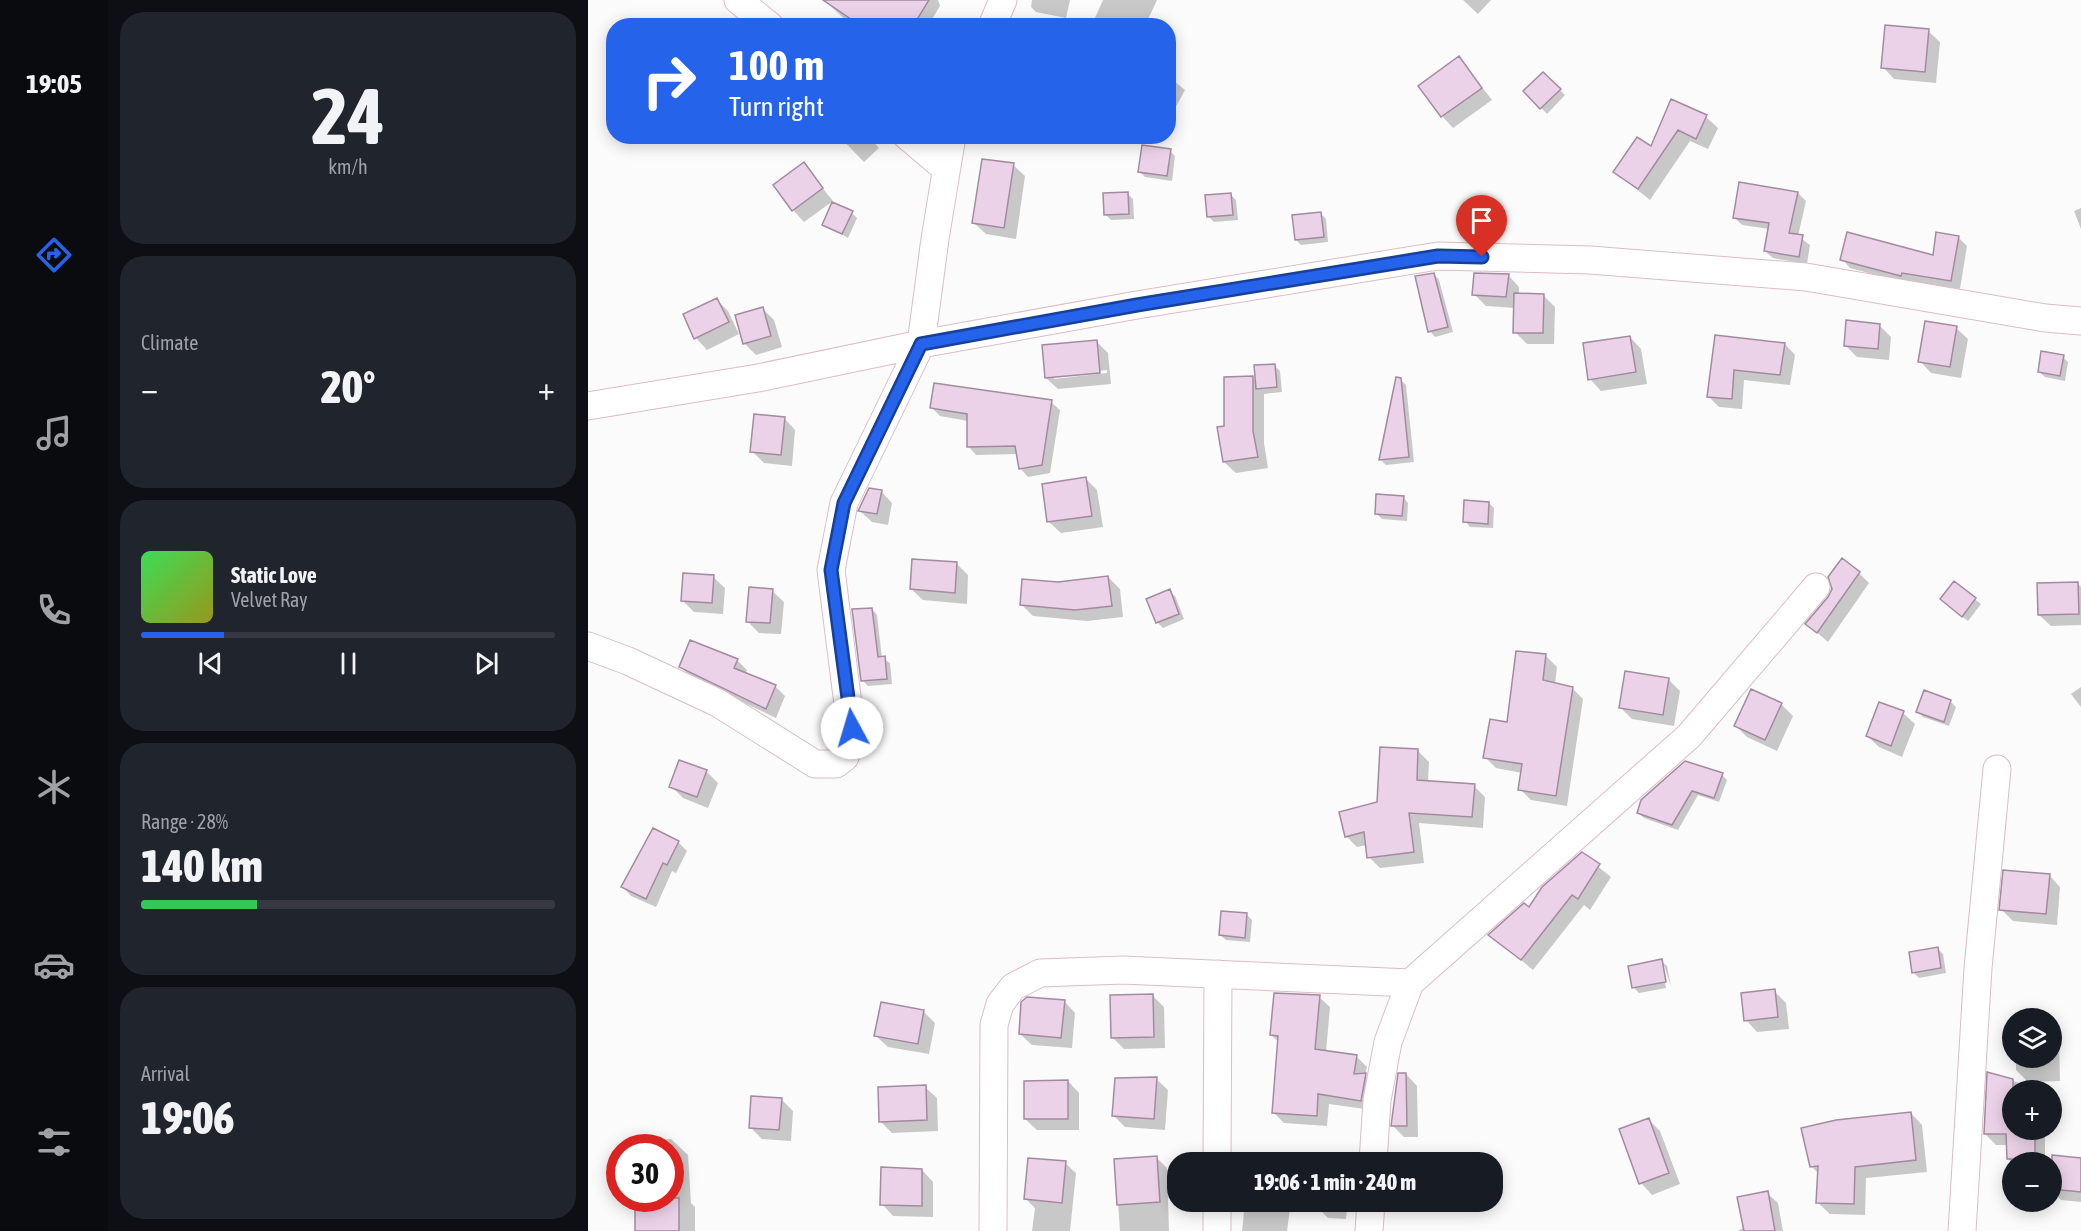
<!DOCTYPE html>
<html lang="en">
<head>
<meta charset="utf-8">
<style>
	body { margin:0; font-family:"Asap Condensed",sans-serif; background:#20242c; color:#f1f3f6; height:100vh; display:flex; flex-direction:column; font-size:22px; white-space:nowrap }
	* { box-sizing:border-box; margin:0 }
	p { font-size:20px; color:#9ea1a6 }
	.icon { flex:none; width:33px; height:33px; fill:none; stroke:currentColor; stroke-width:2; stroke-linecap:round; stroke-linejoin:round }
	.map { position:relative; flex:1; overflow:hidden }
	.panel { display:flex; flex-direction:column; gap:12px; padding:12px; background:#0d0f14; width:480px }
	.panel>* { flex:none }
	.guide { position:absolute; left:18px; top:18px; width:570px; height:126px; border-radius:24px; box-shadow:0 3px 15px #0003; background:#2563eb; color:#fff; overflow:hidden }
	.fabs { position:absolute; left:1414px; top:1008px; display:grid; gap:12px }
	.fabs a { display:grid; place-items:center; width:60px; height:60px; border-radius:50%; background:#171b24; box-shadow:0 3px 15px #0003; font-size:30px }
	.speed { position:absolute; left:18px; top:1134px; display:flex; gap:12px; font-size:30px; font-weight:700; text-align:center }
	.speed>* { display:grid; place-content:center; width:78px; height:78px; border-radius:50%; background:#171b24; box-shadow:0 3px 15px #0003; line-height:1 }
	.speed .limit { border:9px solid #d22; background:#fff; color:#111 }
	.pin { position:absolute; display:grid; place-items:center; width:51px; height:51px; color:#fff; margin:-62px -26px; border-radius:50% 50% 50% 0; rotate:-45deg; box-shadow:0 0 6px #0007 }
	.pin .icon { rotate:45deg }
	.me { position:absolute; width:66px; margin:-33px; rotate:354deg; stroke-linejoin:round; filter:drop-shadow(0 0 4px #0008) }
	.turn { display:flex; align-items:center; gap:21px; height:126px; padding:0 24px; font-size:27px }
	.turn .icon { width:78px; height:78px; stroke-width:2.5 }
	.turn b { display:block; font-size:42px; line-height:51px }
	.big { font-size:45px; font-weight:800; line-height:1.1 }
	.panel .widget { flex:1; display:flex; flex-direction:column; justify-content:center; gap:9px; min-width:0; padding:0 21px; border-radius:24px; background:#20242c }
	.panel .dial { align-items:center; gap:0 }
	.dial b { font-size:78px; line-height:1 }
	.song { display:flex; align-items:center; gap:18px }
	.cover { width:72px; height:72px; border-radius:9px; background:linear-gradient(135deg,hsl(130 70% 55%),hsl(60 70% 35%)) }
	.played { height:6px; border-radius:3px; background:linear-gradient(90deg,#2563eb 20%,#363941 20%) }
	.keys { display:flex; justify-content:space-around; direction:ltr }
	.heat { display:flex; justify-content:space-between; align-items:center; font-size:33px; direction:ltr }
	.charge { height:9px; border-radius:4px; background:linear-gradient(90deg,#34c759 28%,#363941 0) }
	.trip { position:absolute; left:579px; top:1152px; width:336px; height:60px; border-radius:24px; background:#171b24; box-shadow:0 3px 15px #0003; font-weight:800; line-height:60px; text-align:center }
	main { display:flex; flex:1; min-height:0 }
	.dock { display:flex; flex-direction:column; width:108px; justify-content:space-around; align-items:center; background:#090b0e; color:#9ea1a6 }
	.dock .icon { width:42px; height:42px }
	.dock .on { color:#2563eb }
	.dock b { font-size:27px; color:#f1f3f6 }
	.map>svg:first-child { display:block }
	.shadow { fill:#0003; fill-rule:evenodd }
	.building { fill:#ecd2e8; stroke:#a38b9f; stroke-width:1.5 }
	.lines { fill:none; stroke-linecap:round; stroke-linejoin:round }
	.minor-casing { stroke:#ddbcc7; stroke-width:29 }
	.minor { stroke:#fff; stroke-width:27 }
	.route-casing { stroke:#184099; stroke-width:15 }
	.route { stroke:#2563eb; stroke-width:10 }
</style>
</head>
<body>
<main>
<nav class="dock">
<b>19:05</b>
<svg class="icon on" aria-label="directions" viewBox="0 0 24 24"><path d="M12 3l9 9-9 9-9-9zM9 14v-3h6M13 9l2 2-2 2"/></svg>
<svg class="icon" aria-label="music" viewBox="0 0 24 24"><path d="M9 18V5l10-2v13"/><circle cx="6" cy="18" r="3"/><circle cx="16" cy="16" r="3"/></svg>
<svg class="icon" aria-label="phone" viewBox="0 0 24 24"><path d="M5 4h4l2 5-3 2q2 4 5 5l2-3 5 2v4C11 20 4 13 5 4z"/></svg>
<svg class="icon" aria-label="climate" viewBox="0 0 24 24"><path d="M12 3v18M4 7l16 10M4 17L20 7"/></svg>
<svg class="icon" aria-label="car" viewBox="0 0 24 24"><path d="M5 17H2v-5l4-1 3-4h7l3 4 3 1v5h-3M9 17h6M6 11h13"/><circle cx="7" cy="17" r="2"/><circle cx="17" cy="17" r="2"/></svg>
<svg class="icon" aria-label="filters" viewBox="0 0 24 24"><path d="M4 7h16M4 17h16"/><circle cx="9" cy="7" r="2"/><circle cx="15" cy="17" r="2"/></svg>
</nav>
<section class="panel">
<div class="widget dial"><b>24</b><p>km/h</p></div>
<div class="widget"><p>Climate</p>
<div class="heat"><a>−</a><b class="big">20°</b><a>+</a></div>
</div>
<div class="widget">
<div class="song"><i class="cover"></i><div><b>Static Love</b><p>Velvet Ray</p></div></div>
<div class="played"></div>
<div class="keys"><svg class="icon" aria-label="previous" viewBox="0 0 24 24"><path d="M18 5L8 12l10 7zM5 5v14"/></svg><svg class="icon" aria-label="pause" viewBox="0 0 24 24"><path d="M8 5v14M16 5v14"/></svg><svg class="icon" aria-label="next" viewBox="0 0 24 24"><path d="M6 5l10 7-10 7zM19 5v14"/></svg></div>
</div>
<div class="widget"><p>Range · 28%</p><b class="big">140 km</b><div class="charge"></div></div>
<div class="widget"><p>Arrival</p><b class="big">19:06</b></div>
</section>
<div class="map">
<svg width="1493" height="1231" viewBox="0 0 1493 1231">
	<rect width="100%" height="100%" fill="#fbfbfb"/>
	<path class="shadow" d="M 236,0 L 350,0 L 352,6 L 340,26 L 271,26 L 266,22 L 263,25 Z
		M 444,0 L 482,0 L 478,18 L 448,12 L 443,7 Z
		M 515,0 L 569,0 L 557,26 L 509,26 L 506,20 Z
		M 875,0 L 903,0 L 890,14 Z
		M 1340,31 L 1352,42 L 1348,83 L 1306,79 L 1295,67 Z
		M 871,58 L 904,100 L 865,128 L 854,116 Z
		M 955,74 L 977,95 L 959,114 L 937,91 Z
		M 580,76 L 597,90 L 585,112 L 580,110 Z
		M 1084,101 L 1118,117 L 1130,128 L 1120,149 L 1102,141 L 1062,200 L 1027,172 L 1063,149 Z
		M 251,136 L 280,136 L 291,148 L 276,162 Z
		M 582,151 L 587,156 L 584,181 L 557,177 L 552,172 Z
		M 425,165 L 437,176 L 428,239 L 398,234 L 386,223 Z
		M 218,168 L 245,201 L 216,222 L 205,210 Z
		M 1210,193 L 1218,201 L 1210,236 L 1222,245 L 1219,264 L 1185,258 L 1177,251 L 1181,229 L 1154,225 L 1146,217 Z
		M 540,194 L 545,199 L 546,219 L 523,220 L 517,214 Z
		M 643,195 L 648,200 L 650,220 L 626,222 L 620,216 Z
		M 1493,208 L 1493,229 L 1486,211 Z
		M 264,213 L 269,218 L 260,238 L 236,224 Z
		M 733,214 L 738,219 L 740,242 L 713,245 L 708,240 Z
		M 1370,237 L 1379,246 L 1372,289 L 1322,281 L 1322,284 L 1262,268 L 1254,259 L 1346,257 Z
		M 846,274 L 851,280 L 865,332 L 847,337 L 842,331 Z
		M 920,275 L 931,287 L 931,295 L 955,295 L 967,307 L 966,344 L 939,344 L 927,332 L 927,308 L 898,306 L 886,294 Z
		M 129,300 L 140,311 L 151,334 L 119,350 L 108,338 L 97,315 Z
		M 175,309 L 186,320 L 194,347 L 168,355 L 156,343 Z
		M 1291,325 L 1303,337 L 1301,360 L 1269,357 L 1257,345 Z
		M 1368,328 L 1380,339 L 1373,378 L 1343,373 L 1332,361 Z
		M 1128,336 L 1197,344 L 1207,355 L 1202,385 L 1156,380 L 1154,409 L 1131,407 L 1120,396 Z
		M 1042,337 L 1053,349 L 1059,384 L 1013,391 L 1002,379 Z
		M 508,341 L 520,353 L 523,384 L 470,389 L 458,378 ZM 519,370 L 519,373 L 466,379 L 466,376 Z
		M 1475,357 L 1480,362 L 1477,381 L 1457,377 L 1451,372 Z
		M 686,365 L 692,371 L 694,392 L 676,394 L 676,443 L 680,468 L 648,473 L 636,462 L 637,428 L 665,378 L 669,382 Z
		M 812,379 L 818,385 L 826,462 L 798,465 L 792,459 Z
		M 463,402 L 472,410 L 462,473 L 440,477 L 432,468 L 430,454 L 388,455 L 380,446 L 380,421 L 352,416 L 344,408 Z
		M 196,418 L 207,430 L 204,466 L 176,463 L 164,451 Z
		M 498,479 L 509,490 L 515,527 L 473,533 L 461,522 Z
		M 293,491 L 304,503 L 300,525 L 284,522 L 272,511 Z
		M 815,497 L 820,503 L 819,521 L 794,519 L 789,514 Z
		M 901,503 L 906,508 L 905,528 L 882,527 L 877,521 Z
		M 369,564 L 380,575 L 379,604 L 335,600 L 323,589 Z
		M 1271,573 L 1281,583 L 1240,642 L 1219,624 L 1242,598 Z
		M 125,577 L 137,588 L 135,614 L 106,612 L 94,600 Z
		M 520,577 L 532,589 L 535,617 L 499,621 L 445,616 L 434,605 L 470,583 Z
		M 1366,583 L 1393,604 L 1380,621 L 1359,605 Z
		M 1489,583 L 1493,587 L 1493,625 L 1463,626 L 1451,615 Z
		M 184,591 L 196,602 L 193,634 L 171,633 L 159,621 Z
		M 581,591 L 587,596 L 596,619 L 575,628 L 569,622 Z
		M 284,609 L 289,615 L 294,658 L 302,663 L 304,684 L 280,686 L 274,680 Z
		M 958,656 L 969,667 L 967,684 L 984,688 L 995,699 L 979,806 L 943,800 L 932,789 L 934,773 L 908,768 L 897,757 L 920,723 Z
		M 149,660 L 159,670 L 157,674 L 187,686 L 197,696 L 188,718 L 103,677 L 93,667 Z
		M 1080,679 L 1092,691 L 1086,726 L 1044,719 L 1032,707 Z
		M 1493,687 L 1493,707 L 1483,694 Z
		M 1362,701 L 1368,707 L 1361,726 L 1335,717 L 1330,711 Z
		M 1193,704 L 1205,716 L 1189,751 L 1159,737 L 1148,726 Z
		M 1315,713 L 1327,724 L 1314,757 L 1291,747 L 1279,736 Z
		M 830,751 L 841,762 L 840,782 L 886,786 L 897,797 L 895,828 L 831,823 L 836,863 L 792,868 L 781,857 L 779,845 L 769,847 L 758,836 L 790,804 Z
		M 118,771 L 130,783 L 120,808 L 95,798 L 83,786 Z
		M 1134,775 L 1139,780 L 1131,802 L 1110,795 L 1090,830 L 1056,818 L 1050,813 Z
		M 90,842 L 99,851 L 88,873 L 84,871 L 68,907 L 43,896 L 35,887 L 49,856 Z
		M 994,854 L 1023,877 L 1002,910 L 996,905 L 945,970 L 903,935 L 942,909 Z
		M 1461,875 L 1472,887 L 1469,925 L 1425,921 L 1413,909 Z
		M 659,915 L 664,920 L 662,942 L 638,940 L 632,935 Z
		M 1350,949 L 1355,954 L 1358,973 L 1331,978 L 1325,972 Z
		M 1073,961 L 1079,966 L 1083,987 L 1076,965 L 1073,965 L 1078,988 L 1051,993 L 1045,987 Z
		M 1186,991 L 1198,1003 L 1201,1029 L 1169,1032 L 1158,1020 Z
		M 564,995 L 576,1007 L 577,1048 L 536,1049 L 524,1037 Z
		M 731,997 L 742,1007 L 738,1052 L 768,1056 L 779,1067 L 777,1075 L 788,1085 L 784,1110 L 741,1104 L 739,1126 L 696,1123 L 685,1112 L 691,1042 L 683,1035 Z
		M 476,1001 L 487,1013 L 484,1048 L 444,1045 L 432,1034 Z
		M 335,1011 L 347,1023 L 341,1054 L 300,1047 L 288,1036 Z
		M 1464,1033 L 1471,1040 L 1472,1081 L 1440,1082 L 1428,1070 L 1428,1058 L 1464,1058 Z
		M 818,1074 L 829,1086 L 830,1137 L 816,1137 L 805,1126 Z
		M 1401,1074 L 1445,1087 L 1449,1090 L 1425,1090 L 1425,1130 L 1457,1130 L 1457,1162 L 1425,1163 L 1420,1159 L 1420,1145 L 1408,1145 L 1397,1134 Z
		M 568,1079 L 580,1090 L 577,1130 L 537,1127 L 525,1115 Z
		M 480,1081 L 491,1093 L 491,1130 L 449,1130 L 437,1119 Z
		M 337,1087 L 349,1098 L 350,1131 L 304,1133 L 292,1121 Z
		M 193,1099 L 205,1111 L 203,1141 L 174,1139 L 162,1127 Z
		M 1323,1113 L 1334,1125 L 1339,1172 L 1278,1178 L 1277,1215 L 1242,1214 L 1230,1203 L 1231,1174 L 1223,1166 Z
		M 1060,1119 L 1072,1131 L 1092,1184 L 1064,1195 L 1053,1183 Z
		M 83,1139 L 100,1155 L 103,1203 L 107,1207 L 107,1231 L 48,1231 L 82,1198 L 82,1148 L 40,1148 L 40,1142 Z
		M 653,1153 L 696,1159 L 699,1162 L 652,1162 Z
		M 1465,1156 L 1493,1159 L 1493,1202 L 1473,1200 L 1464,1191 Z
		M 569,1158 L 579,1168 L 581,1231 L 532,1231 L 527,1160 Z
		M 477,1163 L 488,1173 L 482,1231 L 444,1231 L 447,1208 L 438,1199 Z
		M 334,1170 L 345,1182 L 345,1217 L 305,1216 L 294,1204 Z
		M 1179,1193 L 1190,1203 L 1195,1231 L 1150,1231 L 1156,1227 Z
		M 657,1202 L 703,1202 L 699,1231 L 654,1231 Z
		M 735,1202 L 760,1202 L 758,1219 L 740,1218 L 734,1212 Z"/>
	<path class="building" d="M 235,0 L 341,0 L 325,26 L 273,26 Z
		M 1297,25 L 1341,29 L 1337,72 L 1293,68 Z
		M 871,56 L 894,88 L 853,117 L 830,86 Z
		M 955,72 L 973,89 L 952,109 L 935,91 Z
		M 1083,99 L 1119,115 L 1108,139 L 1090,130 L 1050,189 L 1025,172 L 1049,137 L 1063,146 Z
		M 554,145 L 583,149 L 579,176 L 550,172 Z
		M 394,159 L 426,163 L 416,228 L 384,223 Z
		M 216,162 L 235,188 L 204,211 L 185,185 Z
		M 1151,182 L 1210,192 L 1201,233 L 1215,235 L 1211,257 L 1176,251 L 1181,223 L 1145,218 Z
		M 540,192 L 541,214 L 516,215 L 515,193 Z
		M 643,193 L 645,215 L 619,217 L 617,195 Z
		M 244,202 L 265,211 L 254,234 L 234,225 Z
		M 733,212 L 736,237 L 707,240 L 704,215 Z
		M 1259,232 L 1345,255 L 1348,232 L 1371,236 L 1363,281 L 1314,273 L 1313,276 L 1252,260 Z
		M 846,273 L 860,327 L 840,332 L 827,276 Z
		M 886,273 L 921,274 L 918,297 L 884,295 Z
		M 926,293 L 956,294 L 955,333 L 925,333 Z
		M 129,298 L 141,322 L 106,339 L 95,314 Z
		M 175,307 L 183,336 L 155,344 L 147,315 Z
		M 1258,320 L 1292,324 L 1290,349 L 1256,346 Z
		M 1337,321 L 1369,326 L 1362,367 L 1330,362 Z
		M 1127,335 L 1197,343 L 1192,375 L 1146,370 L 1144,399 L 1119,397 Z
		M 1042,336 L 1048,372 L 1000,380 L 995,343 Z
		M 509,340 L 512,373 L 457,378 L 454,345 Z
		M 1453,351 L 1476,355 L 1472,376 L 1450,372 Z
		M 687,364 L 689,387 L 668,389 L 666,365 Z
		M 665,376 L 665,431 L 670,457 L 635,462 L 629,427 L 636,426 L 636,377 Z
		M 808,377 L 813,378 L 821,457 L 791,460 Z
		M 346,383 L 464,400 L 454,465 L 431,469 L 427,446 L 379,447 L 379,414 L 342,408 Z
		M 166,414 L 197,417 L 193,455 L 162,452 Z
		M 498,477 L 504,516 L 459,522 L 454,484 Z
		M 281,488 L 294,490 L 289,514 L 270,511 Z
		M 788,494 L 816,496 L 814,516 L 787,514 Z
		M 876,500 L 901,502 L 900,524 L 875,522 Z
		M 1254,558 L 1272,572 L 1229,633 L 1217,624 L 1240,597 L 1244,589 L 1240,577 Z
		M 324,559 L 369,562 L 367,593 L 322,589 Z
		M 95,573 L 126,575 L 124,603 L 93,601 Z
		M 520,576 L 524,606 L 487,610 L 432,605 L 434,579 L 470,582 Z
		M 1366,581 L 1388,598 L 1374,617 L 1352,599 Z
		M 1490,582 L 1491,614 L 1450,615 L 1449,583 Z
		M 161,587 L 185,589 L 182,623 L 158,622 Z
		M 582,589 L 591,614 L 568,623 L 558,599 Z
		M 284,608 L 290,657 L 297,656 L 299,679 L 273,681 L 264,609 Z
		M 102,640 L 150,659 L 146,668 L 188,685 L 178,709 L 91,667 Z
		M 928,651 L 958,654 L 955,680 L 985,687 L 968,796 L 930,790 L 934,764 L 895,758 L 902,719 L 919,722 Z
		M 1037,671 L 1081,678 L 1075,715 L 1031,708 Z
		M 1163,689 L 1194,703 L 1177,740 L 1146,726 Z
		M 1336,690 L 1363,700 L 1356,722 L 1328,712 Z
		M 1291,702 L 1316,711 L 1303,746 L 1278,736 Z
		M 792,747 L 830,749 L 829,780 L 887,784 L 884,817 L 821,813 L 826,852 L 779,858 L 776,832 L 757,837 L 751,812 L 789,802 Z
		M 91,760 L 119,770 L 109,797 L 81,787 Z
		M 1097,761 L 1135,773 L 1126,798 L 1104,791 L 1084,825 L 1049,813 L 1053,800 Z
		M 65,828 L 91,841 L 79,865 L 75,863 L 58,899 L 33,887 Z
		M 994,852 L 1012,864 L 990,899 L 984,895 L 933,960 L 900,935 L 936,903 L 941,907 L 954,887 Z
		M 1415,870 L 1462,874 L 1458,914 L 1411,910 Z
		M 633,911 L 659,913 L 657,938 L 631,935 Z
		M 1350,947 L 1353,968 L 1324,973 L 1321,952 Z
		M 1074,959 L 1078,982 L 1044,988 L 1040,966 Z
		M 1187,989 L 1190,1017 L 1156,1021 L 1153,993 Z
		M 686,993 L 732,995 L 727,1049 L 769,1055 L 766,1074 L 778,1073 L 773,1101 L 730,1094 L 729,1116 L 684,1113 L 690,1036 L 682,1035 Z
		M 565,994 L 566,1037 L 523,1038 L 522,995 Z
		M 439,997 L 477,1000 L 473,1038 L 431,1034 L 433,1002 Z
		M 293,1002 L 336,1010 L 330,1044 L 286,1036 Z
		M 1399,1072 L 1425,1079 L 1425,1130 L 1447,1130 L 1447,1159 L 1419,1159 L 1418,1134 L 1396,1134 Z
		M 810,1073 L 818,1073 L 819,1126 L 803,1126 Z
		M 569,1077 L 566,1119 L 524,1116 L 527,1078 Z
		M 480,1080 L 480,1119 L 436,1119 L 436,1081 Z
		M 338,1085 L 339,1120 L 291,1122 L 290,1087 Z
		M 163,1096 L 194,1098 L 191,1130 L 161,1128 Z
		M 1323,1112 L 1328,1160 L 1267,1167 L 1266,1204 L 1228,1203 L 1230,1166 L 1222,1167 L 1213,1128 L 1248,1120 Z
		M 1061,1118 L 1081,1173 L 1051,1184 L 1031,1129 Z
		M 1464,1155 L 1493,1158 L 1493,1192 L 1464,1189 Z
		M 569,1156 L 572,1202 L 529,1205 L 526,1159 Z
		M 440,1158 L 478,1161 L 474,1203 L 436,1199 Z
		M 293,1167 L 334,1169 L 334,1206 L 292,1205 Z
		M 1180,1191 L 1187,1231 L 1156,1231 L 1149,1197 Z
		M 47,1198 L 91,1198 L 91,1231 L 47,1231 Z"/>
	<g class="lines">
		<g class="minor-casing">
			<path id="minor" d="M 150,0 L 182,26
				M 404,26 L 415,0
				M 319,136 L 358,169
				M 0,406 L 170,378 L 333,344 L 549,305 L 850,256 L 1002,260 L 1218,277 L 1457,318 L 1493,321
				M 0,646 L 40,661 L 130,703 L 227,764 L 248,764 L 257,757 L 263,728 L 243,570 L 256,503 L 333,344 L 347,239 L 364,136
				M 629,1162 L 630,974
				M 785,1162 L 789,1100 L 800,1042 L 822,983 L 1101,736 L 1228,587
				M 405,1231 L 406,1025 L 412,1004 L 425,987 L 452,973 L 535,970 L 822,983
				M 629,1231 L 629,1202
				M 781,1231 L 783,1202
				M 1374,1231 L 1390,968 L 1409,769"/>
		</g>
		<use href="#minor" class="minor"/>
	</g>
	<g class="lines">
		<g class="route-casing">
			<path id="route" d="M 264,728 L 243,570 L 256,503 L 333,344 L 549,305 L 850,256 L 894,257"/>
		</g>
		<use href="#route" class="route"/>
	</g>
</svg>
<div class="fabs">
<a><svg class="icon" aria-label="layers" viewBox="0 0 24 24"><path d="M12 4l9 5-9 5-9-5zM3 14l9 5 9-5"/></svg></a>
<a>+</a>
<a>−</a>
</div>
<div class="speed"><div class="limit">30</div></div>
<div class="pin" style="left:894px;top:257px;background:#d93025"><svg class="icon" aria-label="arrive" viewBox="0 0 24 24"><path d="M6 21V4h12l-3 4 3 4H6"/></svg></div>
<svg class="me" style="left:264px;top:728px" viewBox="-20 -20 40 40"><circle r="19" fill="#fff"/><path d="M0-13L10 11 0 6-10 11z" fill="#2563eb"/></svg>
<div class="trip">19:06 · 1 min · 240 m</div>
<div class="guide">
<div class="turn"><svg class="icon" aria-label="right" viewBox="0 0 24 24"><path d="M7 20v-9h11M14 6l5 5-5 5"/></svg><div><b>100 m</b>Turn right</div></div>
</div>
</div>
</main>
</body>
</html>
